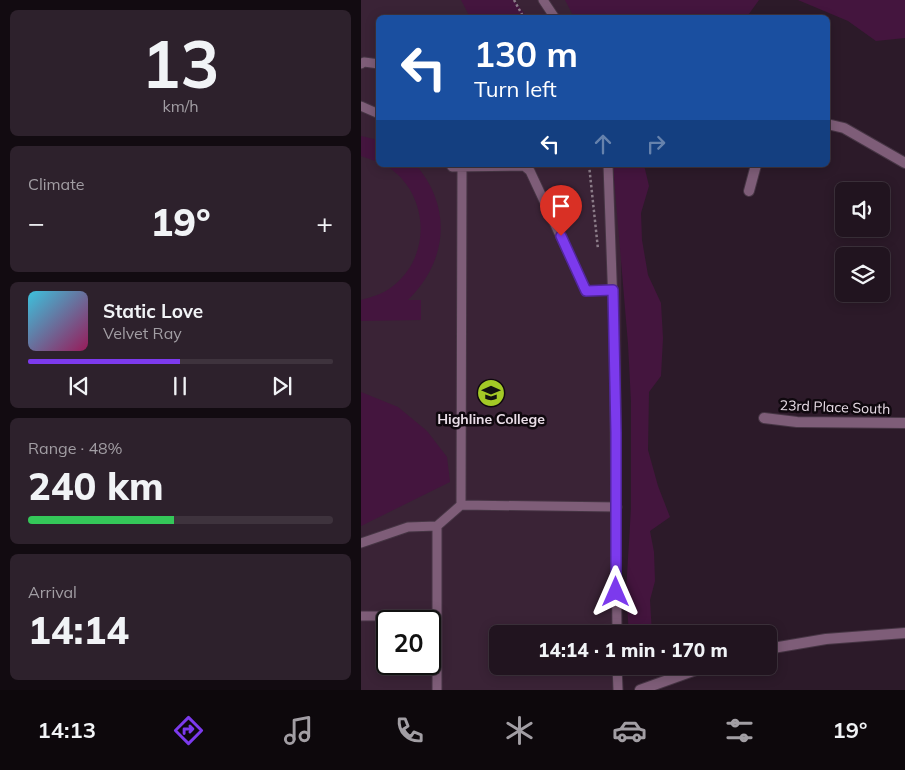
<!DOCTYPE html>
<html lang="en">
<head>
<meta charset="utf-8">
<style>
	body { margin:0; font-family:Mulish,sans-serif; background:#2d212c; color:#f1f3f6; height:100vh; display:flex; flex-direction:column; font-size:19px; white-space:nowrap }
	* { box-sizing:border-box; margin:0 }
	p { font-size:16px; color:#a29ea4 }
	.icon { flex:none; width:28px; height:28px; fill:none; stroke:currentColor; stroke-width:2; stroke-linecap:round; stroke-linejoin:round }
	.map { position:relative; flex:1; overflow:hidden }
	.sheet { display:flex; flex-direction:column; gap:10px; padding:10px; background:#120b11; width:361px }
	.sheet>* { flex:none }
	.top-card { position:absolute; left:15px; top:15px; width:454px; height:152px; border-radius:8px; box-shadow:0 2px 12px #0003,0 0 0 1px #3e333d; background:#1a4fa0; color:#fff; overflow:hidden }
	.tools { position:absolute; left:474px; top:182px; display:grid; gap:10px }
	.tools a { display:grid; place-items:center; width:55px; height:55px; border-radius:8px; background:#21141f; box-shadow:0 2px 12px #0003,0 0 0 1px #3e333d; font-size:25px }
	.speed { position:absolute; left:15px; top:610px; display:flex; gap:10px; font-size:25px; font-weight:700; text-align:center }
	.speed>* { display:grid; place-content:center; width:65px; height:65px; border-radius:50%; background:#21141f; box-shadow:0 2px 12px #0003,0 0 0 1px #3e333d; line-height:1 }
	.speed .limit { border:2px solid #111; border-radius:8px; background:#fff; color:#111 }
	.pin { position:absolute; display:grid; place-items:center; width:42px; height:42px; color:#fff; margin:-51px -21px; border-radius:50% 50% 50% 0; rotate:-45deg; box-shadow:0 0 5px #0007 }
	.pin .icon { rotate:45deg }
	.me { position:absolute; width:55px; margin:-28px; rotate:0deg; stroke-linejoin:round; filter:drop-shadow(0 0 4px #0008) }
	.turn { display:flex; align-items:center; gap:18px; height:105px; padding:0 15px; font-size:22px }
	.turn .icon { width:65px; height:65px; stroke-width:2.5 }
	.turn b { display:block; font-size:35px; line-height:42px }
	.lanes { display:flex; align-items:center; height:48px; padding:0 15px; background:#0003; justify-content:center; gap:25px; direction:ltr }
	.lanes .off { opacity:.35 }
	.big { font-size:38px; font-weight:800; line-height:1.1 }
	.sheet .widget { flex:1; display:flex; flex-direction:column; justify-content:center; gap:8px; min-width:0; padding:0 18px; border-radius:8px; background:#2d212c }
	.sheet .dial { align-items:center; gap:0 }
	.dial b { font-size:65px; line-height:1 }
	.song { display:flex; align-items:center; gap:15px }
	.cover { width:60px; height:60px; border-radius:8px; background:linear-gradient(135deg,hsl(190 70% 55%),hsl(330 70% 35%)) }
	.played { height:5px; border-radius:2px; background:linear-gradient(90deg,#7c3aed 50%,#3e333d 50%) }
	.keys { display:flex; justify-content:space-around; direction:ltr }
	.heat { display:flex; justify-content:space-between; align-items:center; font-size:28px; direction:ltr }
	.charge { height:8px; border-radius:4px; background:linear-gradient(90deg,#34c759 48%,#3e333d 0) }
	.trip { position:absolute; left:128px; top:625px; width:288px; height:50px; border-radius:8px; background:#21141f; box-shadow:0 2px 12px #0003,0 0 0 1px #3e333d; font-weight:800; line-height:50px; text-align:center }
	.menu { display:flex; height:80px; justify-content:space-around; align-items:center; background:#0d080c; color:#a29ea4 }
	.menu .icon { width:35px; height:35px }
	.menu .selected { color:#7c3aed }
	.menu b { font-size:22px; color:#f1f3f6 }
	main { display:flex; flex:1; min-height:0 }
	.map>svg:first-child { display:block }
	.built { fill:#3a2336; fill-rule:evenodd }
	.green { fill:#44153e }
	.lines { fill:none; stroke-linecap:round; stroke-linejoin:round }
	.service-casing { stroke:#463544; stroke-width:11 }
	.minor-casing { stroke:#463544; stroke-width:12 }
	.path { stroke:#8b7c88; stroke-width:2.5; stroke-dasharray:2.5 2.5; stroke-linecap:butt }
	.service { stroke:#7e5d78; stroke-width:9 }
	.minor { stroke:#7e5d78; stroke-width:10 }
	.route-casing { stroke:#51269a; stroke-width:12 }
	.route { stroke:#7c3aed; stroke-width:9 }
	.labels { text-anchor:middle; dominant-baseline:central; stroke-width:5; stroke-linejoin:round; paint-order:stroke }
	.street-label { font-size:14px; fill:#e9dde7; stroke:#0f080e }
	.poi-label { font-size:14px; font-weight:bold; fill:#e9dde7; stroke:#0f080e }
</style>
</head>
<body>
<main>
<section class="sheet">
<div class="widget dial"><b>13</b><p>km/h</p></div>
<div class="widget"><p>Climate</p>
<div class="heat"><a>−</a><b class="big">19°</b><a>+</a></div>
</div>
<div class="widget">
<div class="song"><i class="cover"></i><div><b>Static Love</b><p>Velvet Ray</p></div></div>
<div class="played"></div>
<div class="keys"><svg class="icon" aria-label="previous" viewBox="0 0 24 24"><path d="M18 5L8 12l10 7zM5 5v14"/></svg><svg class="icon" aria-label="pause" viewBox="0 0 24 24"><path d="M8 5v14M16 5v14"/></svg><svg class="icon" aria-label="next" viewBox="0 0 24 24"><path d="M6 5l10 7-10 7zM19 5v14"/></svg></div>
</div>
<div class="widget"><p>Range · 48%</p><b class="big">240 km</b><div class="charge"></div></div>
<div class="widget"><p>Arrival</p><b class="big">14:14</b></div>
</section>
<div class="map">
<svg width="544" height="690" viewBox="0 0 544 690">
	<rect width="100%" height="100%" fill="#2c1a29"/>
	<path class="built" d="M 0,0 L 259,0 L 259,17 L 18,18 L 18,165 L 260,165 L 261,634 L 136,634 L 136,666 L 261,666 L 261,690 L 0,690 ZM 26,621 L 69,621 L 69,664 L 26,664 Z"/>
	<path class="green" d="M 100,0 L 153,0 L 166,17 L 109,17 Z
		M 204,0 L 398,0 L 385,18 L 213,17 Z
		M 437,0 L 544,0 L 544,38 L 515,41 L 487,21 Z
		M 0,136 L 17,140 L 17,162 L 0,156 Z
		M 24,165 L 55,165 C 92,208 86,262 47,300 L 60,300 L 60,320 L 0,321 L 0,300 C 11,297 22,294 32,286 C 72,255 68,191 24,165 Z
		M 252,165 L 283,165 L 288,186 L 280,213 L 281,240 L 287,275 L 300,303 L 302,338 L 300,376 L 288,392 L 287,450 L 297,486 L 309,517 L 289,531 L 293,552 L 294,581 L 289,600 L 291,634 L 268,634 L 265,592 L 270,508 L 270,402 L 267,344 Z
		M 0,392 L 37,407 L 66,431 L 86,457 L 89,482 L 0,526 Z"/>
	<g class="lines">
		<g class="service-casing">
			<path id="service" d="M 182,0 L 194,18
				M 0,64 L 3,62 L 18,64
				M 0,106 L 18,114
				M 90,165 L 91,167 L 163,166 L 169,171 L 225,291 L 252,290
				M 247,165 L 253,334 L 256,634
				M 100,505 L 101,166
				M 0,543 L 47,527 L 76,526 L 100,505 L 256,507
				M 0,616 L 76,616
				M 256,666 L 257,690
				M 76,690 L 76,526"/>
		</g>
		<g class="minor-casing">
			<path id="minor" d="M 466,124 L 483,128 L 544,163
				M 388,191 L 395,165
				M 403,418 L 436,422 L 544,423
				M 406,649 L 465,639 L 544,633
				M 279,690 L 346,666"/>
		</g>
		<path class="path" d="M 153,0 L 163,18
			M 228,165 L 237,249"/>
		<use href="#service" class="service"/>
		<use href="#minor" class="minor"/>
	</g>
	<g class="lines">
		<g class="route-casing">
			<path id="route" d="M 200,236 L 225,291 L 252,290 L 255,433 L 255,592"/>
		</g>
		<use href="#route" class="route"/>
	</g>
	<defs>
		<g id="university-disc" transform="scale(1.4375)"><circle r="9.5" fill="#a3c926" stroke="#0f080e"/><path d="M0-5L7-2L0 1L-7-2ZM-4 1L0 2.5L4 1V4Q0 6-4 4Z" fill="#111"/></g>
	</defs>
	<g fill-rule="evenodd">
		<use href="#university-disc" x="130" y="393"/>
	</g>
	<g class="labels">
		<g class="street-label">
			<text transform="translate(474 407) rotate(2)">23rd Place South</text>
		</g>
		<g class="poi-label">
			<text x="130" y="419">Highline College</text>
		</g>
	</g>
</svg>
<div class="tools">
<a><svg class="icon" aria-label="sound" viewBox="0 0 24 24"><path d="M4 9h4l5-4v14l-5-4H4zM17 9q2 3 0 6"/></svg></a>
<a><svg class="icon" aria-label="layers" viewBox="0 0 24 24"><path d="M12 4l9 5-9 5-9-5zM3 14l9 5 9-5"/></svg></a>
</div>
<div class="speed"><div class="limit">20</div></div>
<div class="pin" style="left:200px;top:236px;background:#d93025"><svg class="icon" aria-label="arrive" viewBox="0 0 24 24"><path d="M6 21V4h12l-3 4 3 4H6"/></svg></div>
<svg class="me" style="left:255px;top:592px" viewBox="-20 -20 40 40"><path d="M0-17L14 15 0 8-14 15z" fill="#7c3aed" stroke="#fff" stroke-width="4"/></svg>
<div class="trip">14:14 · 1 min · 170 m</div>
<div class="top-card">
<div class="turn"><svg class="icon" aria-label="left" viewBox="0 0 24 24"><path d="M17 20v-9H6M10 6l-5 5 5 5"/></svg><div><b>130 m</b>Turn left</div></div>
<div class="lanes"><svg class="icon" aria-label="left" viewBox="0 0 24 24"><path d="M17 20v-9H6M10 6l-5 5 5 5"/></svg><svg class="icon off" aria-label="ahead" viewBox="0 0 24 24"><path d="M12 20V5M6 11l6-6 6 6"/></svg><svg class="icon off" aria-label="right" viewBox="0 0 24 24"><path d="M7 20v-9h11M14 6l5 5-5 5"/></svg></div>
</div>
</div>
</main>
<nav class="menu">
<b>14:13</b>
<svg class="icon selected" aria-label="directions" viewBox="0 0 24 24"><path d="M12 3l9 9-9 9-9-9zM9 14v-3h6M13 9l2 2-2 2"/></svg>
<svg class="icon" aria-label="music" viewBox="0 0 24 24"><path d="M9 18V5l10-2v13"/><circle cx="6" cy="18" r="3"/><circle cx="16" cy="16" r="3"/></svg>
<svg class="icon" aria-label="phone" viewBox="0 0 24 24"><path d="M5 4h4l2 5-3 2q2 4 5 5l2-3 5 2v4C11 20 4 13 5 4z"/></svg>
<svg class="icon" aria-label="climate" viewBox="0 0 24 24"><path d="M12 3v18M4 7l16 10M4 17L20 7"/></svg>
<svg class="icon" aria-label="car" viewBox="0 0 24 24"><path d="M5 17H2v-5l4-1 3-4h7l3 4 3 1v5h-3M9 17h6M6 11h13"/><circle cx="7" cy="17" r="2"/><circle cx="17" cy="17" r="2"/></svg>
<svg class="icon" aria-label="filters" viewBox="0 0 24 24"><path d="M4 7h16M4 17h16"/><circle cx="9" cy="7" r="2"/><circle cx="15" cy="17" r="2"/></svg>
<b>19°</b>
</nav>
</body>
</html>
